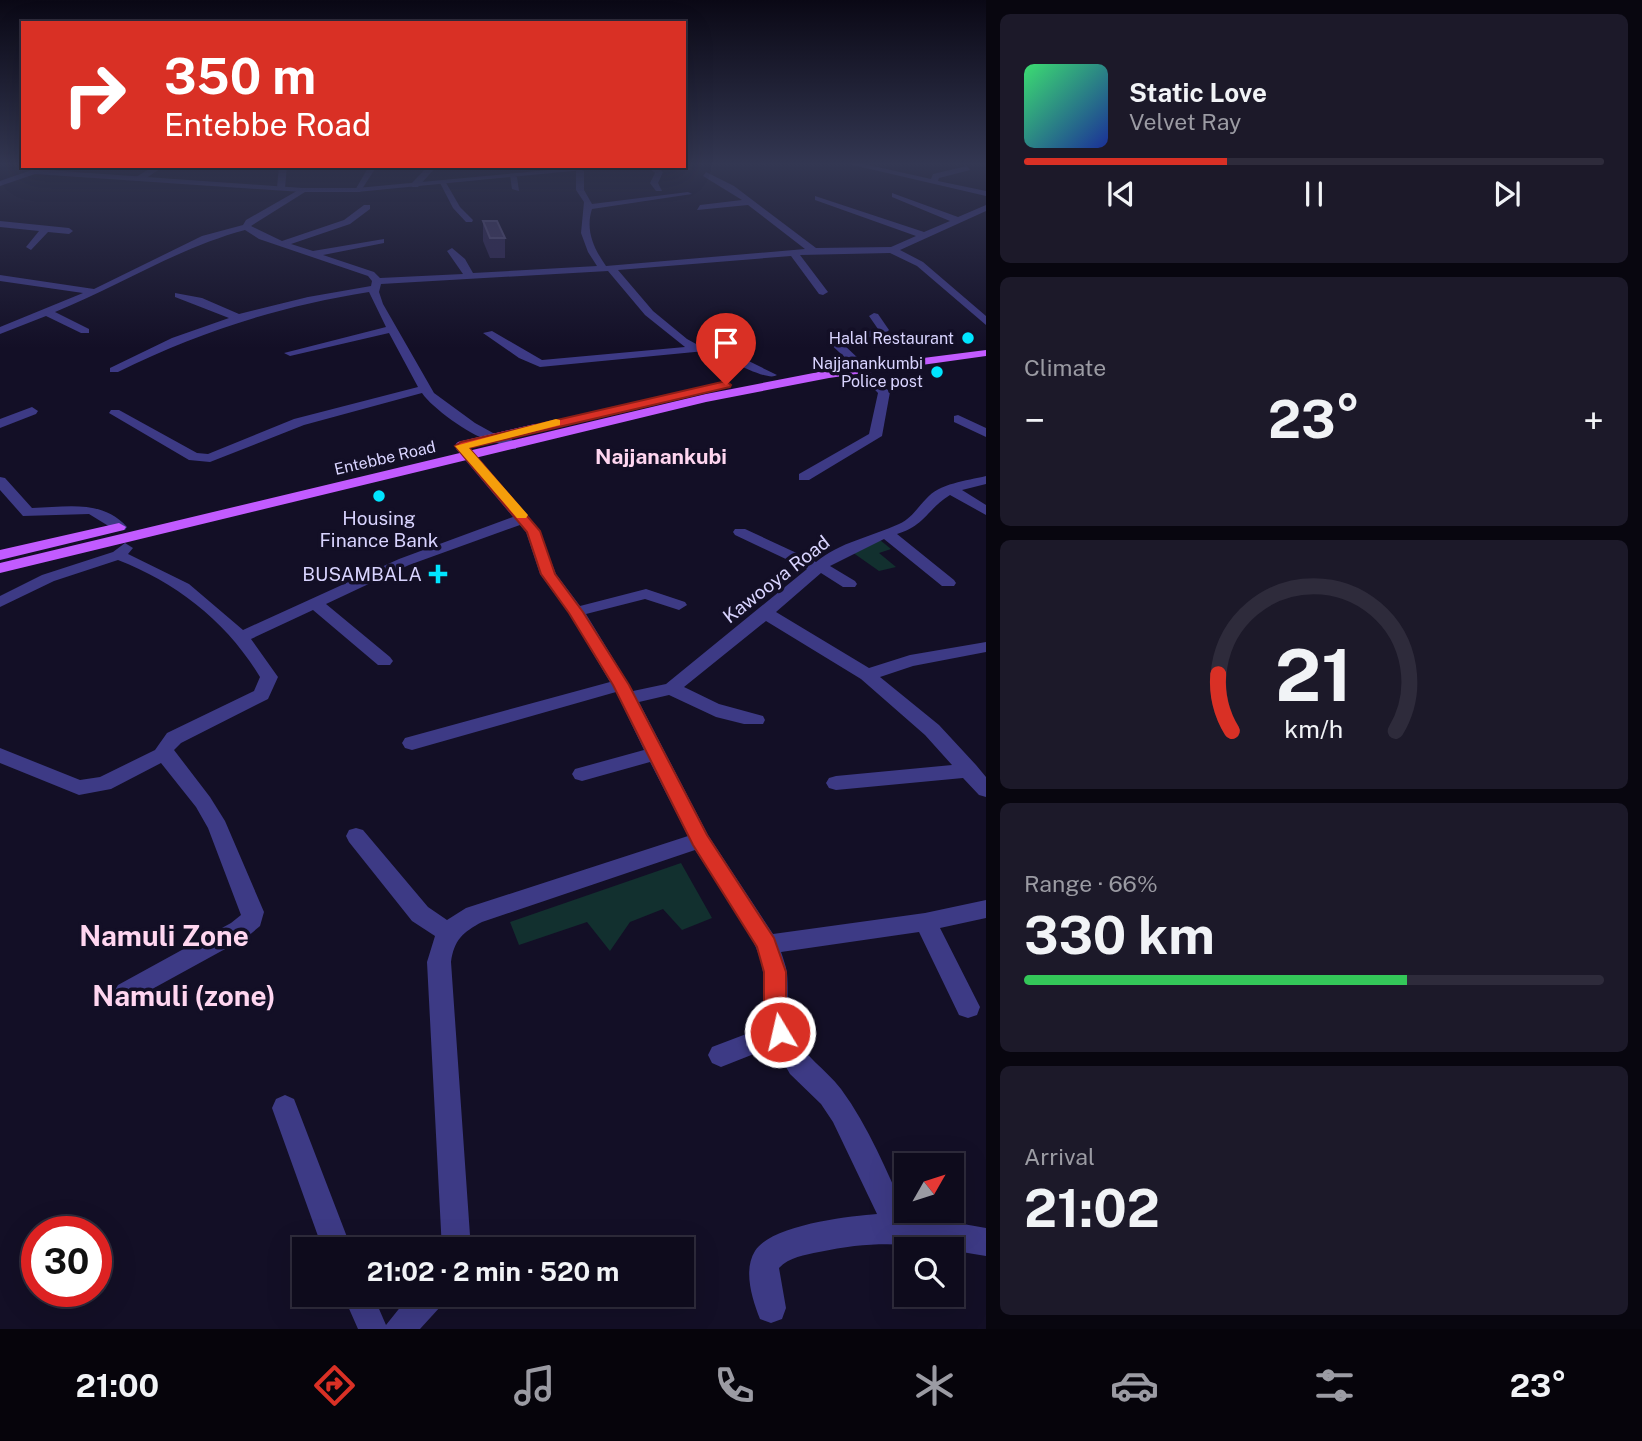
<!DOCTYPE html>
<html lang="en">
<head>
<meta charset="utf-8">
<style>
	body { margin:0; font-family:"Public Sans",sans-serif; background:#1c1929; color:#f1f3f6; height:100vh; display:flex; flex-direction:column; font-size:26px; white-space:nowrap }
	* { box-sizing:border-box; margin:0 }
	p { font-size:23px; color:#9b9ba3 }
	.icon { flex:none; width:38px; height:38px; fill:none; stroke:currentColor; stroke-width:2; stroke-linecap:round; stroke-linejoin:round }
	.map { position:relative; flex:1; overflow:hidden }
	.details { display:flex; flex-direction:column; gap:14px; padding:14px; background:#08060f; width:656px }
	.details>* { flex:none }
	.guide { position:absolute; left:21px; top:21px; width:665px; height:147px; border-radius:0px; box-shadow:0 7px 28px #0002,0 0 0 2px #2e2b3b; background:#d93025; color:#fff; overflow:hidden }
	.needle { width:46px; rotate:51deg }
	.buttons { position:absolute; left:894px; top:1153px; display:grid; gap:14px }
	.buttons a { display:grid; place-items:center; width:70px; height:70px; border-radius:0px; background:#0e0b1c; box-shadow:0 7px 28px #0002,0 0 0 2px #2e2b3b; font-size:35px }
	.speed { position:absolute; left:21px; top:1216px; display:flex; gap:14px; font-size:35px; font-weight:700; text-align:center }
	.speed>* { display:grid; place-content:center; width:91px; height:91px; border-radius:50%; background:#0e0b1c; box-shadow:0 7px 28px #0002,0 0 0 2px #2e2b3b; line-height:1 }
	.speed .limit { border:10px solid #d22; background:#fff; color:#111 }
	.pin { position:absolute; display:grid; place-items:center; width:60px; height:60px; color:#fff; margin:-72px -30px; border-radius:50% 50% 50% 0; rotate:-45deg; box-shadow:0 0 7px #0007 }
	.pin .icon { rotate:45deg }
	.me { position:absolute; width:77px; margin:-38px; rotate:351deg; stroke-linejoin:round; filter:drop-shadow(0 0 5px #0008) }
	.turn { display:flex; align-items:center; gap:24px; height:147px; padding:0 28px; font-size:32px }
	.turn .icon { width:91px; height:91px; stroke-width:2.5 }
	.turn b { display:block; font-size:49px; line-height:60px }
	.big { font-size:52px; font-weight:700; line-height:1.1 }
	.details .card { flex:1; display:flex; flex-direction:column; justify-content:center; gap:10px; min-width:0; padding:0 24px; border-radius:10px; background:#1c1929 }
	.details .dial { align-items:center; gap:0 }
	.dial svg { height:182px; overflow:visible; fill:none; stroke:#2e2b3b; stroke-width:7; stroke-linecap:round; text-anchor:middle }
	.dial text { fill:#f1f3f6; stroke:none }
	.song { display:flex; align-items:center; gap:21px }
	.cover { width:84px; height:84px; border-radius:10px; background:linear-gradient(135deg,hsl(140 70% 55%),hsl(230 70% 35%)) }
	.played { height:7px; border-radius:4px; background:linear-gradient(90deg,#d93025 35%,#2e2b3b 35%) }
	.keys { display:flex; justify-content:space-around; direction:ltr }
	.heat { display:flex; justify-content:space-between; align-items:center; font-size:38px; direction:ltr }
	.charge { height:10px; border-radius:5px; background:linear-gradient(90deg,#34c759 66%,#2e2b3b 0) }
	.trip { position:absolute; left:292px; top:1237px; width:402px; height:70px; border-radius:0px; background:#0e0b1c; box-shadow:0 7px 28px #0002,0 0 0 2px #2e2b3b; font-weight:700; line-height:70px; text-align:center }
	.tabs { display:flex; height:112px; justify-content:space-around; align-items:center; background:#06040b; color:#9b9ba3 }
	.tabs .icon { width:49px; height:49px }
	.tabs .selected { color:#d93025 }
	.tabs b { font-size:32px; color:#f1f3f6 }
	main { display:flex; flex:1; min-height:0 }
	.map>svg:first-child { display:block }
	.green { fill:#12302f }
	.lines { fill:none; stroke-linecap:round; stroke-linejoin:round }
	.minor { fill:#3d3a85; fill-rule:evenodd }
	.tertiary { fill:#3d3a85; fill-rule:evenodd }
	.primary { fill:#c25bff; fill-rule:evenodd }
	.wall { fill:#312854 }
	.building { fill:#433a66; stroke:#5a527e; stroke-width:2 }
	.route { fill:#d93025; stroke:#8d1f18; stroke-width:2 }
	.slow { fill:#f59e0b }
	.poi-dot { fill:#00e5ff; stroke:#130f26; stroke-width:2.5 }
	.labels { text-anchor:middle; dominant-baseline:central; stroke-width:7; stroke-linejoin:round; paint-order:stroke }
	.far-poi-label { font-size:16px; fill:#d9d4ff; stroke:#130f26; text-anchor:end }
	.far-street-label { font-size:16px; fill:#d9d4ff; stroke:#130f26 }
	.poi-label { font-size:19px; fill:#d9d4ff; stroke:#130f26 }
	.street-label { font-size:19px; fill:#d9d4ff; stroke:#130f26 }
	.far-district-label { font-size:21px; font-weight:bold; fill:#ffd6f0; stroke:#130f26 }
	.near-quarter-label { font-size:28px; font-weight:bold; fill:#ffd6f0; stroke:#130f26 }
</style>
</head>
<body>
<main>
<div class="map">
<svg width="986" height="1329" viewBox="0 0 986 1329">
	<rect width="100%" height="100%" fill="#130f26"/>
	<path class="green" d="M 880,540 L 891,549 L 879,553 L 896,567 L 879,571 L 852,552 Z
		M 681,863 L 712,918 L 682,930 L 663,909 L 630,922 L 610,951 L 587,922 L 519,945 L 510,922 Z"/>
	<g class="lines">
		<path class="minor" d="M 840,162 L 855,162 L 931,179 L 933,174 L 967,166 L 970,170 L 939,178 L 938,181 L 986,191 L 986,196 Z
			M 154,166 L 164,166 L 142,181 L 136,181 L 136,177 Z
			M 279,166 L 287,166 L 285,188 L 281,190 L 277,188 Z
			M 369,166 L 377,166 L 360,192 L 354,192 Z
			M 428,166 L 437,166 L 418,187 L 412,187 L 412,183 Z
			M 647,166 L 656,166 L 663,172 L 658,183 L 662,191 L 656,191 L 650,183 L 655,173 Z
			M 580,169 L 584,171 L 584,190 L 592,204 L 688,192 L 692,194 L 592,209 C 585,230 594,249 606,266 L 805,249 L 748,205 L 697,210 L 700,205 L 742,200 L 703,176 L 706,172 L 734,186 L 816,248 L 891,247 L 916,236 L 815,200 L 815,196 L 924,232 L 950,221 L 892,197 L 892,193 L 958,217 L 986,205 L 986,211 L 900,250 L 923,262 L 986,316 L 986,325 L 917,266 L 890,253 L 800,255 L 828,292 L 823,295 L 819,294 L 791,256 L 618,270 L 653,311 L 687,339 L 698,345 L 722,348 L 777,375 C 766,383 722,354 705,351 L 540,367 L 519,358 L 483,333 L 492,331 L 542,360 L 685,347 L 645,315 L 608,271 L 381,284 L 379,292 L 383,304 L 434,393 L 475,423 L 493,433 L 504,433 L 516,443 L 516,449 L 506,449 C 498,442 496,443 487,440 C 469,434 432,408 422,393 L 304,425 L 210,462 L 189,460 L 109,413 L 111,410 L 119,410 L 197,453 L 208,454 L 294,419 L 418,387 L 389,333 L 290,356 L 284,353 L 386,327 L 369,292 C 280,306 199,332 118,372 L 110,372 L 110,368 L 172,338 L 229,318 L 175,297 L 175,293 L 202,298 L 239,314 L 308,297 L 371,286 L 372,281 L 368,276 L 259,239 L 245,230 C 178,248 119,286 55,312 L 89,329 L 89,333 L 81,333 L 46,316 L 0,334 L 0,327 L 83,293 L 0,281 L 0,275 L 94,289 L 202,236 L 243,225 L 246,220 L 302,188 L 305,192 L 251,226 L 282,241 L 344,220 L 364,205 L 370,205 L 370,209 L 350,224 L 291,244 L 313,251 L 384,239 L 384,243 L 323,255 L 374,272 L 380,278 L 463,274 L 447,251 L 452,248 L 465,259 L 473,273 L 597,266 L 588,252 L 581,233 L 584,202 L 576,190 L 576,171 Z
			M 510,175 L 517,177 L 519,191 L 512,189 Z
			M 439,181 L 445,181 L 460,207 L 473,220 L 472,222 L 466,222 L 453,208 Z
			M 0,221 L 69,228 L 73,231 L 69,234 L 48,232 L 31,250 L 26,247 L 39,231 L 0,227 Z
			M 874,313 L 878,314 L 889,330 L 885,334 L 842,343 L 861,361 L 851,363 L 827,341 L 878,329 L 869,316 Z
			M 861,365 L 890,392 L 882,436 L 809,480 L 799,480 L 799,474 L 869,434 L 878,393 L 855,369 Z
			M 32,407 L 38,411 L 36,414 L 0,428 L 0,419 Z
			M 958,415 L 986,428 L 986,437 L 954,422 L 954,416 Z
			M 461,442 L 466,443 L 538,528 L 556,574 L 580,606 L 646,589 L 685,602 L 687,605 L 679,610 L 645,599 L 586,614 L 633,691 L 666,684 L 807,569 L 735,535 L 733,532 L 735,529 L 745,529 L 816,562 C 840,542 871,537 899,524 C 912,518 917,508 926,499 C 940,483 966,481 986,476 L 986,484 L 962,490 L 986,505 L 986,515 L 950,495 C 927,509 926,525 897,534 L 954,580 L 956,583 L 954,586 L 942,586 L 884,539 L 830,566 L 855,581 L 857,584 L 855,587 L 843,587 L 821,573 L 776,612 L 869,668 L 910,655 L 986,642 L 986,652 L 913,666 L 880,677 L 939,725 L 976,765 L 986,777 L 986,797 L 979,795 L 963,778 L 836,790 L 829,788 L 826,783 L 829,778 L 836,776 L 952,765 L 925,735 L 861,679 L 766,621 L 684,687 L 719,704 L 763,716 L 765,720 L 763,724 L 744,724 L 716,717 L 669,695 L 639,702 L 708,835 L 773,934 L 925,913 L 986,900 L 986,918 L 940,928 L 980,1007 L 977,1015 L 968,1018 L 959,1015 L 919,932 L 781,952 C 783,958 786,966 787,973 C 789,992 785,1013 793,1032 C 805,1058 825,1068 841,1089 C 869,1127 887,1172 906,1214 L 986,1228 L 986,1256 C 924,1245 882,1238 819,1252 C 805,1255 789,1257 779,1268 L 786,1308 L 782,1319 L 771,1323 L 760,1319 C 752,1299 743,1270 755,1251 C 771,1225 849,1216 877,1214 L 833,1122 L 821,1104 L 790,1074 L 774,1046 L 721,1067 L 712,1063 L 708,1055 L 712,1047 L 767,1026 C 764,1008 766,990 763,972 C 759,936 715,881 695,850 L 482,922 C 463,932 454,940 451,962 L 471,1250 L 442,1250 L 427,962 L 435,936 L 412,921 L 349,842 L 346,836 L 349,830 L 356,828 L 363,830 L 428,907 L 447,920 L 466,908 L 688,836 L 650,762 L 582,781 L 575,779 L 572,774 L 575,769 L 644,750 L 616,692 L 412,750 L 405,748 L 402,743 L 405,738 L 610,682 L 569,613 L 540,574 L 526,532 L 520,525 L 409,565 L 326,604 L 390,657 L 393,661 L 390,665 L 378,665 L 313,610 L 251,639 L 278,677 L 268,699 L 181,743 L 174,750 L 210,797 L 225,821 L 264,912 L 260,926 L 247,937 L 134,999 L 126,1003 L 118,999 L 114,992 L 118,985 L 231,923 L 241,915 L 208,828 L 196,807 L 161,763 L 111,789 L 79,795 L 0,763 L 0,748 L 80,780 L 100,777 L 155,750 L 167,733 L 254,691 L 260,677 C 227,622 177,583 118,560 L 54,581 L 0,607 L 0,596 L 42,575 L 113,552 L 125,543 L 133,548 L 128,554 L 189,584 L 243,630 L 399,559 L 513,517 L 456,449 L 456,443 Z
			M 0,477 L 5,478 L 32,508 C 66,507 102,499 127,527 L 125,530 L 115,530 L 89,514 L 23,516 L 0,490 Z
			M 285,1095 L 294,1099 L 352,1250 L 323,1250 L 272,1108 L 276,1099 Z
			M 343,1295 L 373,1295 L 386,1325 L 410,1295 L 445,1295 L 441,1306 L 420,1329 L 358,1329 Z"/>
		<path class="tertiary" d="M 43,166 L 49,166 L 47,170 L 302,188 L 357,188 L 592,166 L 624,166 L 357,192 L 302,192 L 35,174 L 0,186 L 0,181 Z"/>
		<path class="primary" d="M 986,350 L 986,356 L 829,378 L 706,402 L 0,573 L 0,563 L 706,394 L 829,370 Z
			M 535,424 L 541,428 L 540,431 L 463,449 L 456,445 L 458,442 Z
			M 119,523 L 126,527 L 124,530 L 0,560 L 0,550 Z"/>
	</g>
	<path class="wall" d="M 483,221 L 505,238 L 505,258 L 490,258 L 483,241 Z"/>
	<path class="building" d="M 483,221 L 497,221 L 505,238 L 490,238 Z"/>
	<linearGradient id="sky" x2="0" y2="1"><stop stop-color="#0a0815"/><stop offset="0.47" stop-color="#333752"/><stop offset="1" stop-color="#333752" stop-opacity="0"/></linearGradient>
	<rect width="986" height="348" fill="url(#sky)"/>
	<path class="route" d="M 726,381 L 731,385 L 730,387 L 469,448 L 540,531 L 555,574 L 583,612 L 629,685 L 707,835 L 774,938 L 786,972 L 786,1004 L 792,1032 L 788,1039 L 780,1042 L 773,1039 L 764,1004 L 764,972 L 757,947 L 693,845 L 613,685 L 569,613 L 541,574 L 527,532 L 455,446 L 461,442 Z"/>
	<path class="slow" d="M 556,419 L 560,420 L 560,425 L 469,448 L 528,515 L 526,518 L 517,518 L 455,446 Z"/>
	<g class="poi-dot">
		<circle cx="968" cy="338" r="7"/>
		<circle cx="937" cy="372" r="7"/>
		<circle cx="379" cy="496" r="7"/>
		<path d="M434.5 563.5h7v7h7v7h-7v7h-7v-7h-7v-7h7z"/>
	</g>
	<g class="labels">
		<g class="far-poi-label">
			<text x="954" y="338">Halal Restaurant</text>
			<text x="923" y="363">Najjanankumbi<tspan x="923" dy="18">Police post</tspan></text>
		</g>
		<g class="far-street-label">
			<text transform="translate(385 458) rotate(-13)">Entebbe Road</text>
		</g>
		<g class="poi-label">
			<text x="379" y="518">Housing<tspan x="379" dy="22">Finance Bank</tspan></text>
			<text x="422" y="574" text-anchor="end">BUSAMBALA</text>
		</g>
		<g class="street-label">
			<text transform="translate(776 579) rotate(-38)">Kawooya Road</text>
		</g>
		<g class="far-district-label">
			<text x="661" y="456">Najjanankubi</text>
		</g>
		<g class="near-quarter-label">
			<text x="164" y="935">Namuli Zone</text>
			<text x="184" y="995">Namuli (zone)</text>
		</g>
	</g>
</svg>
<div class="buttons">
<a><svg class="needle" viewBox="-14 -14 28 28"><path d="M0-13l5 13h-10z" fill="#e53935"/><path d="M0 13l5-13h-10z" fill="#9b9ba3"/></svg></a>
<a><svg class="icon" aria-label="search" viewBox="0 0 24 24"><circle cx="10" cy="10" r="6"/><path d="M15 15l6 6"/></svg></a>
</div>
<div class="speed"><div class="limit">30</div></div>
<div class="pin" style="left:726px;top:385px;background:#d93025"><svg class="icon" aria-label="arrive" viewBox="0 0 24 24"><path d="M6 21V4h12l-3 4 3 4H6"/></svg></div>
<svg class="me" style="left:780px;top:1032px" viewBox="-20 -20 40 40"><circle r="17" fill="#d93025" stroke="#fff" stroke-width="3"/><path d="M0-11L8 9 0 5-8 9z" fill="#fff"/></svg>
<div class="trip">21:02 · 2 min · 520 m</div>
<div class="guide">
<div class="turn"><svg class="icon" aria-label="right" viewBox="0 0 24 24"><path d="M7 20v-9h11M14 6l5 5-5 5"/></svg><div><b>350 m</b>Entebbe Road</div></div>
</div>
</div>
<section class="details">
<div class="card">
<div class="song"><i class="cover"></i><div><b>Static Love</b><p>Velvet Ray</p></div></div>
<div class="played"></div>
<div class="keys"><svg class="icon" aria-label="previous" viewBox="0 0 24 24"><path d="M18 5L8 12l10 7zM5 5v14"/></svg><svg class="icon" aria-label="pause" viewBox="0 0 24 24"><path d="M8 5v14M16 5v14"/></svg><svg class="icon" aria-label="next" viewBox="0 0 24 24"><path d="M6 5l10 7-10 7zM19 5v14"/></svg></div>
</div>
<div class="card"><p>Climate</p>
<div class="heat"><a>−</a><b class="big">23°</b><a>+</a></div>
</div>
<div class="card dial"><svg viewBox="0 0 100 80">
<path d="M14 69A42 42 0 1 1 86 69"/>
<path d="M14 69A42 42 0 0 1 8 44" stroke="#d93025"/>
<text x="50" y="56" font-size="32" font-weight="700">21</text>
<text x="50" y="72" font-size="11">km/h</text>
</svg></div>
<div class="card"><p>Range · 66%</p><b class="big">330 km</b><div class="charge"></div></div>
<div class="card"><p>Arrival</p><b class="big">21:02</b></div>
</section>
</main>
<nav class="tabs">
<b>21:00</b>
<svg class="icon selected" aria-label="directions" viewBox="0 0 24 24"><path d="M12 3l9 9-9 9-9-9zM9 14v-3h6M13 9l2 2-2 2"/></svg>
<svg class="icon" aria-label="music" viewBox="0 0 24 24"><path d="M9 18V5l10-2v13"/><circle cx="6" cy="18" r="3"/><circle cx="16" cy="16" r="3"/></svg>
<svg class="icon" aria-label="phone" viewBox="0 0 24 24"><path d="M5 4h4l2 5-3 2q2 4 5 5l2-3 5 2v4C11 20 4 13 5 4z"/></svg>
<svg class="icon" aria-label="climate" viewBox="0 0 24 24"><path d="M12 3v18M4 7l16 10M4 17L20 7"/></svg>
<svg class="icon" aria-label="car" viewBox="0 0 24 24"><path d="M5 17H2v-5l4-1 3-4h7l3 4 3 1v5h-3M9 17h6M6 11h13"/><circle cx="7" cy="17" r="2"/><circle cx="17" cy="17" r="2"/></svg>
<svg class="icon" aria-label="filters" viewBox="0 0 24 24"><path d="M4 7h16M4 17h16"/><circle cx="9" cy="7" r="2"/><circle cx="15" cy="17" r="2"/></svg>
<b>23°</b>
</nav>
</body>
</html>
